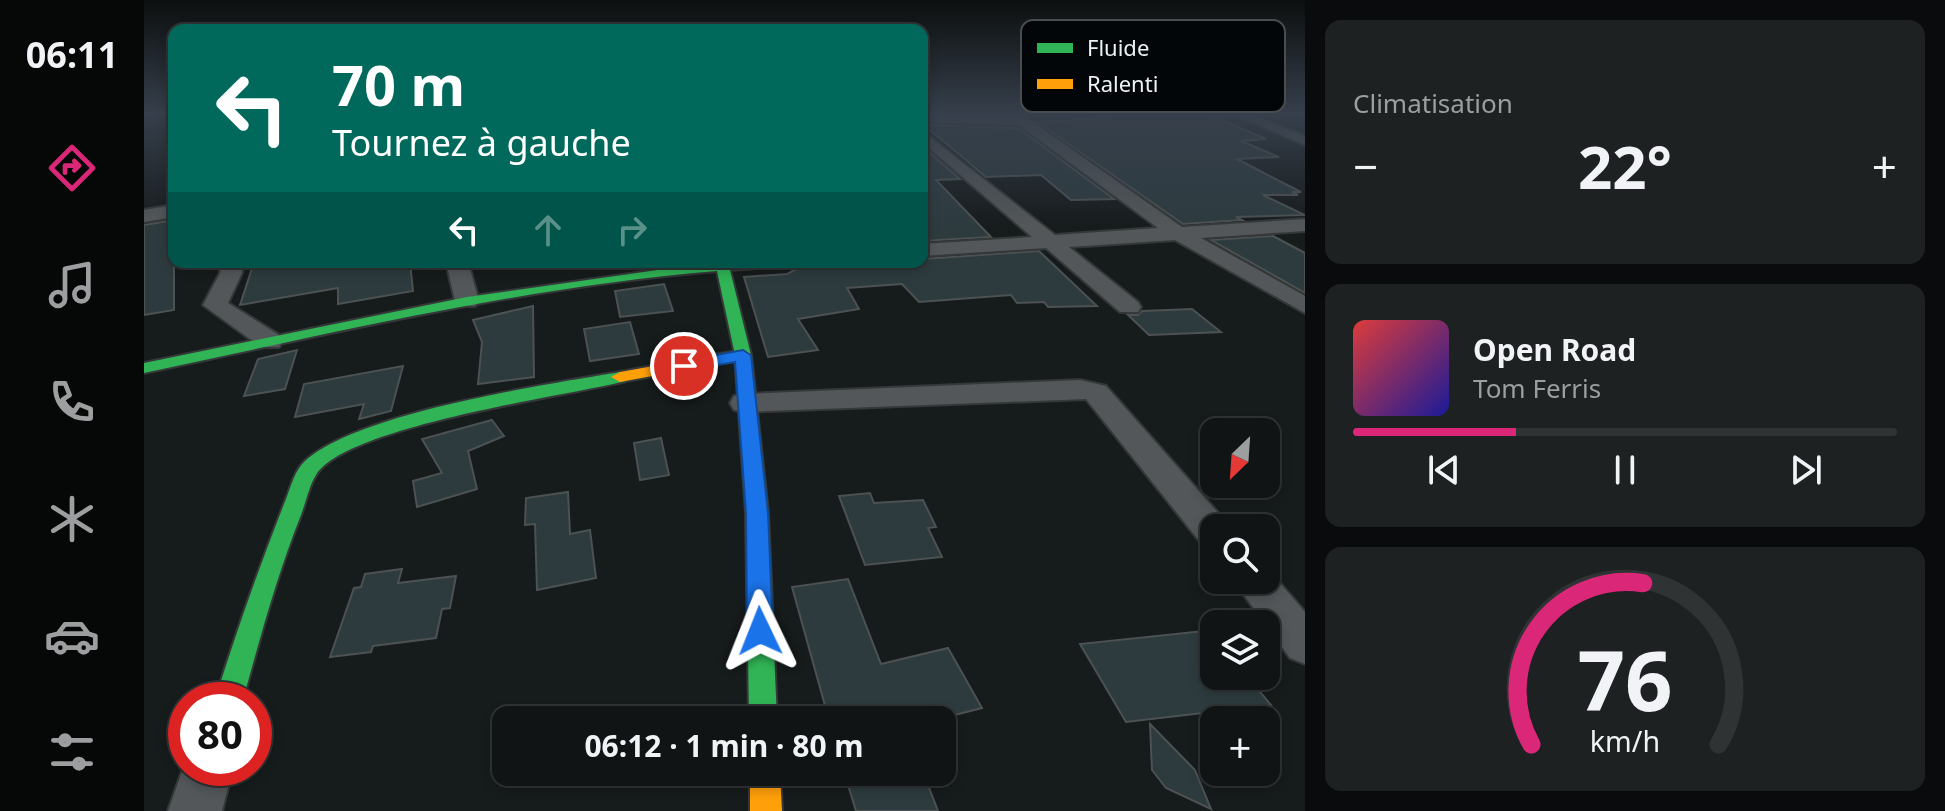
<!DOCTYPE html>
<html lang="fr">
<head>
<meta charset="utf-8">
<style>
	body { margin:0; font-family:"Noto Sans",sans-serif; background:#1e2122; color:#f1f3f6; height:100vh; display:flex; flex-direction:column; font-size:30px; white-space:nowrap }
	* { box-sizing:border-box; margin:0 }
	p { font-size:26px; color:#9c9ea0 }
	.icon { flex:none; width:44px; height:44px; fill:none; stroke:currentColor; stroke-width:2; stroke-linecap:round; stroke-linejoin:round }
	.map { position:relative; flex:1; overflow:hidden }
	.side { display:flex; flex-direction:column; gap:20px; padding:20px; background:#090b0c; width:640px }
	.side>* { flex:none }
	.top-card { position:absolute; left:24px; top:24px; width:760px; height:244px; border-radius:16px; box-shadow:0 4px 12px #0003,0 0 0 2px #303334; background:#00695c; color:#fff; overflow:hidden }
	.needle { width:52px; rotate:205deg }
	.buttons { position:absolute; left:1056px; top:418px; display:grid; gap:16px }
	.buttons a { display:grid; place-items:center; width:80px; height:80px; border-radius:16px; background:#101415; box-shadow:0 4px 12px #0003,0 0 0 2px #303334; font-size:40px }
	.speed { position:absolute; left:24px; top:682px; display:flex; gap:16px; font-size:40px; font-weight:700; text-align:center }
	.speed>* { display:grid; place-content:center; width:104px; height:104px; border-radius:50%; background:#101415; box-shadow:0 4px 12px #0003,0 0 0 2px #303334; line-height:1 }
	.speed .limit { border:12px solid #d22; background:#fff; color:#111 }
	.pin { position:absolute; display:grid; place-items:center; width:68px; height:68px; color:#fff; margin:-34px; border:4px solid #fff; border-radius:50%; box-shadow:0 2px 8px #0007 }
	.me { position:absolute; width:88px; margin:-44px; rotate:358deg; stroke-linejoin:round; filter:drop-shadow(0 0 6px #0008) }
	.turn { display:flex; align-items:center; gap:28px; height:168px; padding:0 32px; font-size:36px }
	.turn .icon { width:104px; height:104px; stroke-width:2.5 }
	.turn b { display:block; font-size:56px; line-height:68px }
	.lanes { display:flex; align-items:center; height:76px; padding:0 32px; background:#0003; justify-content:center; gap:40px; direction:ltr }
	.lanes .off { opacity:.35 }
	.big { font-size:60px; font-weight:700; line-height:1.1 }
	.side .tile { flex:1; display:flex; flex-direction:column; justify-content:center; gap:12px; min-width:0; padding:0 28px; border-radius:16px; background:#1e2122 }
	.side .dial { align-items:center; gap:0 }
	.dial svg { height:208px; overflow:visible; fill:none; stroke:#303334; stroke-width:7; stroke-linecap:round; text-anchor:middle }
	.dial text { fill:#f1f3f6; stroke:none }
	.song { display:flex; align-items:center; gap:24px }
	.cover { width:96px; height:96px; border-radius:12px; background:linear-gradient(135deg,hsl(0 70% 55%),hsl(240 70% 35%)) }
	.played { height:8px; border-radius:4px; background:linear-gradient(90deg,#db2777 30%,#303334 30%) }
	.keys { display:flex; justify-content:space-around; direction:ltr }
	.heat { display:flex; justify-content:space-between; align-items:center; font-size:44px; direction:ltr }
	.trip { position:absolute; left:348px; top:706px; width:464px; height:80px; border-radius:16px; background:#101415; box-shadow:0 4px 12px #0003,0 0 0 2px #303334; font-weight:700; line-height:80px; text-align:center }
	main { display:flex; flex:1; min-height:0 }
	.dock { display:flex; flex-direction:column; width:144px; justify-content:space-around; align-items:center; background:#060808; color:#9c9ea0 }
	.dock .icon { width:56px; height:56px }
	.dock .selected { color:#db2777 }
	.dock b { font-size:36px; color:#f1f3f6 }
	.map>svg:first-child { display:block }
	.building { fill:#2d3b3f; stroke:#4c5152; stroke-width:2 }
	.lines { fill:none; stroke-linecap:round; stroke-linejoin:round }
	.street-casing { stroke:#343839; stroke-width:4 }
	.fast-casing { stroke:#343839; stroke-width:4 }
	.slow-casing { stroke:#343839; stroke-width:4 }
	.street { fill:#535759; fill-rule:evenodd }
	.fast { fill:#30b455; fill-rule:evenodd }
	.slow { fill:#ff9f0a; fill-rule:evenodd }
	.route { fill:#1a73e8; stroke:#114b97; stroke-width:2 }
	.key { fill:#030608; stroke:#494d4f; stroke-width:2 }
	.key-label { font-size:22px; fill:#ecf3f5 }
</style>
</head>
<body>
<main>
<nav class="dock">
<b>06:11</b>
<svg class="icon selected" aria-label="directions" viewBox="0 0 24 24"><path d="M12 3l9 9-9 9-9-9zM9 14v-3h6M13 9l2 2-2 2"/></svg>
<svg class="icon" aria-label="music" viewBox="0 0 24 24"><path d="M9 18V5l10-2v13"/><circle cx="6" cy="18" r="3"/><circle cx="16" cy="16" r="3"/></svg>
<svg class="icon" aria-label="phone" viewBox="0 0 24 24"><path d="M5 4h4l2 5-3 2q2 4 5 5l2-3 5 2v4C11 20 4 13 5 4z"/></svg>
<svg class="icon" aria-label="climate" viewBox="0 0 24 24"><path d="M12 3v18M4 7l16 10M4 17L20 7"/></svg>
<svg class="icon" aria-label="car" viewBox="0 0 24 24"><path d="M5 17H2v-5l4-1 3-4h7l3 4 3 1v5h-3M9 17h6M6 11h13"/><circle cx="7" cy="17" r="2"/><circle cx="17" cy="17" r="2"/></svg>
<svg class="icon" aria-label="filters" viewBox="0 0 24 24"><path d="M4 7h16M4 17h16"/><circle cx="9" cy="7" r="2"/><circle cx="15" cy="17" r="2"/></svg>
</nav>
<div class="map">
<svg width="1161" height="811" viewBox="0 0 1161 811">
	<rect width="100%" height="100%" fill="#161b1c"/>
	<path class="building" d="M 955,114 L 1065,114 L 1122,139 L 1097,141 L 1135,157 L 1093,159 L 1157,192 L 1148,192 L 1154,195 L 1119,195 L 1161,215 L 1092,217 L 1098,220 L 1039,224 L 893,122 L 963,118 Z
		M 780,125 L 874,128 L 970,199 L 927,200 L 897,175 L 842,177 Z
		M 778,146 L 816,179 L 792,180 L 847,237 L 778,241 Z
		M 30,220 L 30,310 L 0,315 L 0,225 Z
		M 1129,236 L 1161,253 L 1161,293 L 1067,240 Z
		M 895,251 L 953,306 L 904,307 L 900,302 L 873,303 L 867,295 L 775,302 L 758,284 L 703,288 L 715,309 L 654,319 L 674,350 L 624,357 L 600,277 L 643,274 L 663,264 L 778,262 L 778,259 Z
		M 110,262 L 266,262 L 269,291 L 194,304 L 194,288 L 96,305 Z
		M 520,284 L 529,311 L 476,317 L 471,291 Z
		M 389,306 L 390,377 L 334,384 L 338,342 L 329,320 Z
		M 1048,309 L 1077,332 L 1005,335 L 984,315 L 994,315 L 998,311 Z
		M 486,322 L 495,354 L 446,361 L 440,329 Z
		M 153,350 L 141,389 L 100,396 L 114,359 Z
		M 259,366 L 247,411 L 215,419 L 220,404 L 151,417 L 160,384 Z
		M 348,420 L 360,436 L 324,451 L 333,489 L 273,507 L 269,481 L 298,473 L 278,439 Z
		M 517,438 L 525,475 L 496,480 L 490,443 Z
		M 424,492 L 426,534 L 446,530 L 452,578 L 393,590 L 391,524 L 381,525 L 382,498 Z
		M 726,493 L 730,503 L 779,500 L 792,527 L 784,528 L 798,557 L 721,565 L 695,496 Z
		M 258,569 L 254,583 L 312,576 L 306,608 L 298,609 L 292,638 L 229,646 L 227,652 L 186,657 L 210,588 L 217,587 L 221,574 Z
		M 704,579 L 737,664 L 804,648 L 838,708 L 791,720 L 685,720 L 648,587 Z
		M 1060,631 L 1070,644 L 1070,676 L 1103,676 L 1127,705 L 982,722 L 936,644 Z
		M 1006,724 L 1051,770 L 1067,809 L 1022,788 L 1008,770 Z
		M 700,772 L 779,772 L 794,811 L 712,811 Z"/>
	<g class="lines">
		<g class="street-casing">
			<path id="street" d="M 778,114 L 883,118 L 1038,227 L 1161,219 L 1161,231 L 1057,238 L 1161,296 L 1161,313 L 1031,240 L 925,247 L 994,302 L 997,307 L 994,312 L 976,312 L 902,248 L 778,256 L 778,244 L 888,237 L 778,142 L 778,131 L 911,235 L 1014,228 L 875,125 L 778,122 Z
				M 1090,114 L 1107,114 L 1161,136 L 1161,145 Z
				M 30,205 L 30,217 L 0,222 L 0,210 Z
				M 77,262 L 99,262 L 98,273 L 84,303 L 135,335 L 139,341 L 135,347 L 117,347 L 59,305 L 76,273 Z
				M 302,262 L 324,262 L 335,301 L 331,306 L 315,306 L 311,301 Z
				M 936,380 L 962,386 L 1083,523 L 1086,528 L 1070,528 L 1070,548 L 1057,543 L 942,399 L 601,412 L 590,410 L 586,403 L 590,396 L 601,394 Z
				M 1123,568 L 1161,612 L 1161,664 L 1146,658 L 1089,580 L 1122,580 Z
				M 42,760 L 42,768 L 89,768 L 78,811 L 24,811 Z"/>
		</g>
		<g class="fast-casing">
			<path id="fast" d="M 570,262 L 649,262 L 642,266 L 586,270 L 607,355 L 624,513 L 633,720 L 605,720 L 602,513 L 591,355 L 573,271 C 379,287 189,333 0,373 L 0,363 L 323,297 Z
				M 476,372 L 482,373 L 485,377 L 482,381 C 422,396 202,426 172,475 C 165,486 162,502 157,515 C 133,575 116,638 99,700 L 71,700 C 92,632 116,565 142,499 C 147,486 151,470 161,461 C 216,412 400,385 476,372 Z"/>
		</g>
		<g class="slow-casing">
			<path id="slow" d="M 599,350 L 605,352 L 607,355 L 605,358 L 476,382 L 467,377 L 476,372 Z
				M 606,772 L 636,772 L 638,811 L 606,811 Z"/>
		</g>
		<use href="#street" class="street"/>
		<use href="#fast" class="fast"/>
		<use href="#slow" class="slow"/>
	</g>
	<linearGradient id="sky" x2="0" y2="1"><stop stop-color="#0c0f0f"/><stop offset="0.5" stop-color="#363f4b"/><stop offset="1" stop-color="#363f4b" stop-opacity="0"/></linearGradient>
	<rect width="1161" height="227" fill="url(#sky)"/>
	<path class="route" d="M 599,350 L 607,355 L 624,513 L 629,631 L 626,640 L 616,643 L 607,640 L 603,631 L 602,513 L 591,362 L 540,371 L 531,366 L 540,361 Z"/>
	<rect x="877" y="20" width="264" height="92" rx="12" class="key"/>
	<rect x="893" y="43" width="36" height="10" fill="#30b455"/>
	<rect x="893" y="79" width="36" height="10" fill="#ff9f0a"/>
	<g class="key-label">
		<text x="943" y="56">Fluide</text>
		<text x="943" y="92">Ralenti</text>
	</g>
</svg>
<div class="buttons">
<a><svg class="needle" viewBox="-14 -14 28 28"><path d="M0-13l5 13h-10z" fill="#e53935"/><path d="M0 13l5-13h-10z" fill="#9c9ea0"/></svg></a>
<a><svg class="icon" aria-label="search" viewBox="0 0 24 24"><circle cx="10" cy="10" r="6"/><path d="M15 15l6 6"/></svg></a>
<a><svg class="icon" aria-label="layers" viewBox="0 0 24 24"><path d="M12 4l9 5-9 5-9-5zM3 14l9 5 9-5"/></svg></a>
<a>+</a>
</div>
<div class="speed"><div class="limit">80</div></div>
<div class="pin" style="left:540px;top:366px;background:#d93025"><svg class="icon" aria-label="arrive" viewBox="0 0 24 24"><path d="M6 21V4h12l-3 4 3 4H6"/></svg></div>
<svg class="me" style="left:616px;top:631px" viewBox="-20 -20 40 40"><path d="M0-17L14 15 0 8-14 15z" fill="#1a73e8" stroke="#fff" stroke-width="4"/></svg>
<div class="trip">06:12 · 1 min · 80 m</div>
<div class="top-card">
<div class="turn"><svg class="icon" aria-label="left" viewBox="0 0 24 24"><path d="M17 20v-9H6M10 6l-5 5 5 5"/></svg><div><b>70 m</b>Tournez à gauche</div></div>
<div class="lanes"><svg class="icon" aria-label="left" viewBox="0 0 24 24"><path d="M17 20v-9H6M10 6l-5 5 5 5"/></svg><svg class="icon off" aria-label="ahead" viewBox="0 0 24 24"><path d="M12 20V5M6 11l6-6 6 6"/></svg><svg class="icon off" aria-label="right" viewBox="0 0 24 24"><path d="M7 20v-9h11M14 6l5 5-5 5"/></svg></div>
</div>
</div>
<section class="side">
<div class="tile"><p>Climatisation</p>
<div class="heat"><a>−</a><b class="big">22°</b><a>+</a></div>
</div>
<div class="tile">
<div class="song"><i class="cover"></i><div><b>Open Road</b><p>Tom Ferris</p></div></div>
<div class="played"></div>
<div class="keys"><svg class="icon" aria-label="previous" viewBox="0 0 24 24"><path d="M18 5L8 12l10 7zM5 5v14"/></svg><svg class="icon" aria-label="pause" viewBox="0 0 24 24"><path d="M8 5v14M16 5v14"/></svg><svg class="icon" aria-label="next" viewBox="0 0 24 24"><path d="M6 5l10 7-10 7zM19 5v14"/></svg></div>
</div>
<div class="tile dial"><svg viewBox="0 0 100 80">
<path d="M14 69A42 42 0 1 1 86 69"/>
<path d="M14 69A42 42 0 0 1 57 7" stroke="#db2777"/>
<text x="50" y="56" font-size="32" font-weight="700">76</text>
<text x="50" y="72" font-size="11">km/h</text>
</svg></div>
</section>
</main>
</body>
</html>
